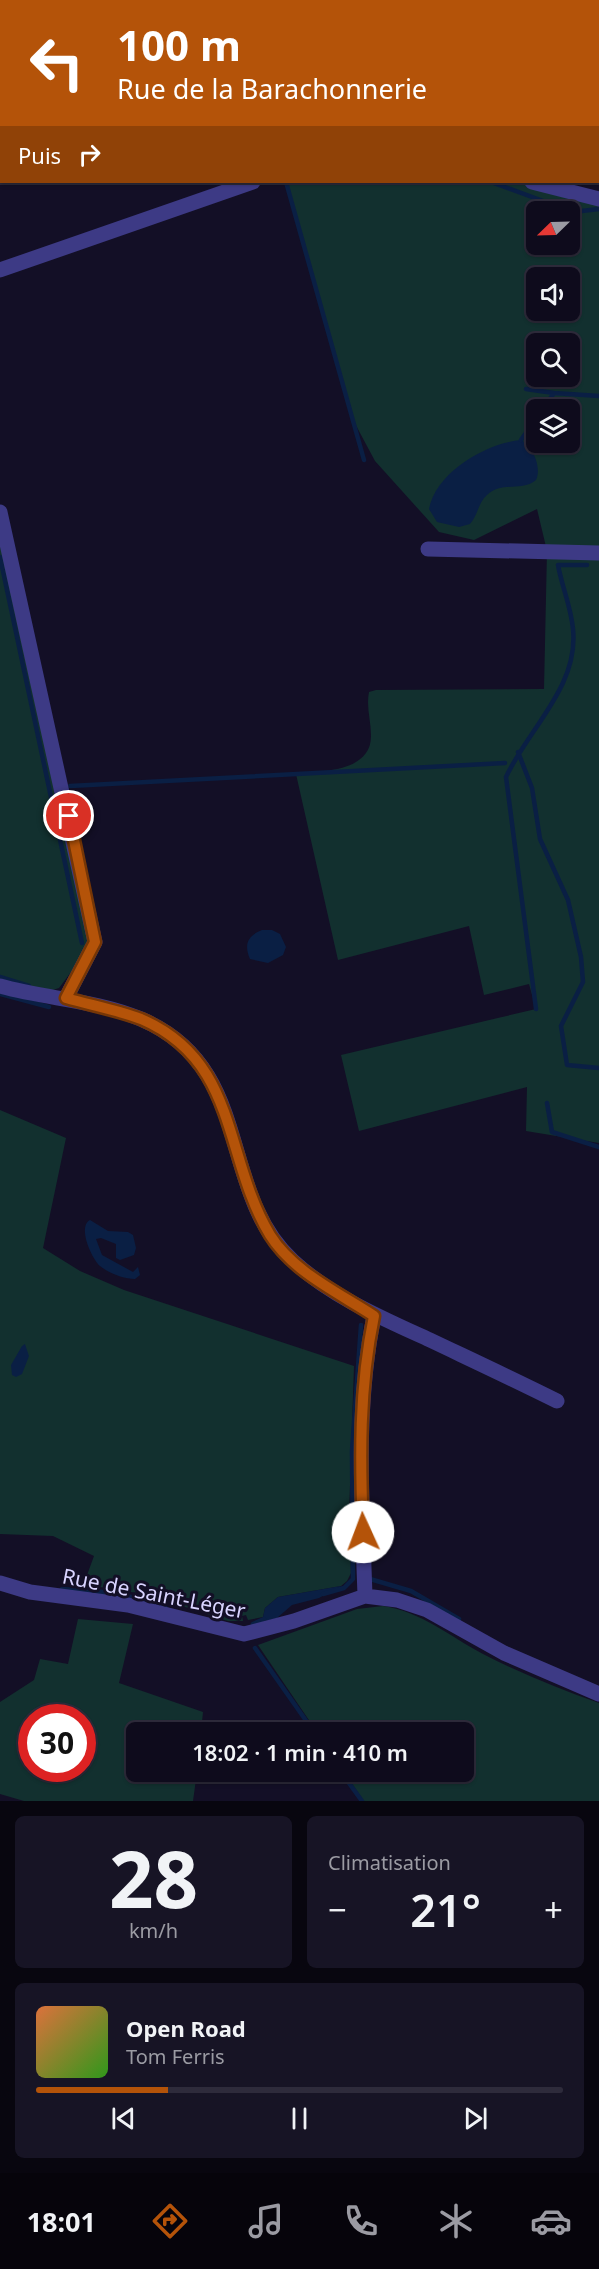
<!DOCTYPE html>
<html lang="fr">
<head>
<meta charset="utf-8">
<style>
	body { margin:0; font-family:"Noto Sans",sans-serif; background:#171425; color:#f1f3f6; height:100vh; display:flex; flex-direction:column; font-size:22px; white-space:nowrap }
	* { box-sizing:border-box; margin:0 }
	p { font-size:20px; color:#9b9ba3 }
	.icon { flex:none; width:33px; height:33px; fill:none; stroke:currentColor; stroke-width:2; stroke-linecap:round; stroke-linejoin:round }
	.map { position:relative; height:1801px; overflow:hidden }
	.sheet { display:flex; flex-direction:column; gap:15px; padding:15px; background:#08060f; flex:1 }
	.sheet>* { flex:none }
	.guide { position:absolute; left:0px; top:0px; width:600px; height:183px; box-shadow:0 2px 4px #0004,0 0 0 2px #2e2b3b; background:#b45309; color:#fff; overflow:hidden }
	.needle { width:39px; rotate:247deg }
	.fabs { position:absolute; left:526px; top:201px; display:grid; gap:12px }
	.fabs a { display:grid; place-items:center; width:54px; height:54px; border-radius:9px; background:#0e0b1c; box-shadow:0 2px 4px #0004,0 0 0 2px #2e2b3b; font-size:30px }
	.speed { position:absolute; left:18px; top:1704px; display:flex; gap:12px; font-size:30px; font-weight:700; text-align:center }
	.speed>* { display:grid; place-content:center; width:78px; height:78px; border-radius:50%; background:#0e0b1c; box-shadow:0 2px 4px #0004,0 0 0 2px #2e2b3b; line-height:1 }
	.speed .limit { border:9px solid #d22; background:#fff; color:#111 }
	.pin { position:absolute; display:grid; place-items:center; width:51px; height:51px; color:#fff; margin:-26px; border:3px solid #fff; border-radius:50%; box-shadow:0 2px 6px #0007 }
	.me { position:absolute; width:66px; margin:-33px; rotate:358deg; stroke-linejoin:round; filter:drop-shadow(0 0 4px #0008) }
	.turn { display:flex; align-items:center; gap:21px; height:126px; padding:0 18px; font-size:27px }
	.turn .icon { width:78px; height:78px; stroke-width:2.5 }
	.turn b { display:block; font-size:42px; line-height:51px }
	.then { display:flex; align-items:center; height:57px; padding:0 18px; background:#0003; gap:12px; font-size:22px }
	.big { font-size:45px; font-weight:600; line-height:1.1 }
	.sheet .tile { flex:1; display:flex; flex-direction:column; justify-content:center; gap:9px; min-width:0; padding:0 21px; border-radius:9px; background:#171425 }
	.sheet .dial { align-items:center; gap:0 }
	.dial b { font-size:78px; line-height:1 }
	.song { display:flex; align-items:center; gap:18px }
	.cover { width:72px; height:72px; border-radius:9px; background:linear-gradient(135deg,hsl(20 70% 55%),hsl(110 70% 35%)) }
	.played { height:6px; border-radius:3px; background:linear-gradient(90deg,#b45309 25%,#2e2b3b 25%) }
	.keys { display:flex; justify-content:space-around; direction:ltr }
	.heat { display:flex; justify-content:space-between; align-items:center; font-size:33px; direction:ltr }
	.sheet .tiles { flex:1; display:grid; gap:15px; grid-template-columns:1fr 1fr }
	.tile:last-child { grid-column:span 2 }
	.trip { position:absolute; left:126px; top:1722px; width:348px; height:60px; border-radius:9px; background:#0e0b1c; box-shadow:0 2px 4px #0004,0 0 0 2px #2e2b3b; font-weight:600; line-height:60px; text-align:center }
	.menu { display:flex; height:96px; justify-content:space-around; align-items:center; background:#06040b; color:#9b9ba3 }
	.menu .icon { width:42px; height:42px }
	.menu .current { color:#b45309 }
	.menu b { font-size:27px; color:#f1f3f6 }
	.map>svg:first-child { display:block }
	.green { fill:#12302f; fill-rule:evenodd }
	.water { fill:#0a1f44 }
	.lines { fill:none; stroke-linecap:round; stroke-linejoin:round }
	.stream { stroke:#0a1f44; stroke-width:4.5 }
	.street { stroke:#3d3a85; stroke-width:15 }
	.route-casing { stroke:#753606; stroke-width:15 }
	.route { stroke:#b45309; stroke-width:10 }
	.labels { text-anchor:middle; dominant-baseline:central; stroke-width:6; stroke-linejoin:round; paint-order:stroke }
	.street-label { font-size:21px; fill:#d9d4ff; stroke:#130f26 }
</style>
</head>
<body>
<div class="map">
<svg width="599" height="1801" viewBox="0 0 599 1801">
	<rect width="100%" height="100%" fill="#130f26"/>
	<path class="green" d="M 286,182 L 532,182 L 599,199 L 599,1143 L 526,1131 L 527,1087 L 359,1131 L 341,1055 L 536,1009 L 529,984 L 484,995 L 469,926 L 338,960 L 296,774 C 323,771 372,772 371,735 C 371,721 366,707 369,692 L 376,690 L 544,689 L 547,551 L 537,509 L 474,540 L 439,532 L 375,461 L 352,418 ZM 537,212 L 570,212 L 570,244 L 537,244 ZM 537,278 L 570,278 L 570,310 L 537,310 ZM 537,344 L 570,344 L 570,376 L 537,376 ZM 537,410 L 570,410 L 570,442 L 537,442 Z
		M 0,516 L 92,944 L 59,988 L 34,996 L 0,986 Z
		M 0,1110 L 66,1138 L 43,1248 L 80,1271 L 124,1290 L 354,1366 L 349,1515 L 351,1573 L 347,1581 L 341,1586 L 278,1597 L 265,1608 L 263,1617 L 248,1620 L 246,1615 L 242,1616 L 243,1621 L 228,1621 C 181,1606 133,1587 83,1586 L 94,1556 L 53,1536 L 0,1534 Z
		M 383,1606 C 422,1612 449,1636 483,1654 C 520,1673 560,1689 599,1703 L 599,1801 L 364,1801 L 344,1772 L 464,1772 L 464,1732 L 317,1732 L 258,1645 L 357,1609 Z
		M 78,1619 L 133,1624 L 119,1683 L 203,1712 L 201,1732 L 136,1732 L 136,1772 L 197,1772 L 193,1801 L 24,1801 L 0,1794 L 0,1702 L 34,1680 L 40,1659 L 68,1664 ZM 32,1718 L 82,1718 L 82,1768 L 32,1768 Z"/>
	<path class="water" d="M 521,440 C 533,446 542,468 536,480 C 522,492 502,481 487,495 C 478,503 478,515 470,524 L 459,527 L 437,522 L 429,509 C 436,472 486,443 521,440 Z
		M 262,930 L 272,930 L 280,934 L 286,947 L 283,955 L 268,963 L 250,959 C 244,945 247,936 262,930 Z
		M 90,1220 L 108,1231 L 128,1232 L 133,1235 L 136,1248 L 134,1255 L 120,1260 L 116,1258 L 116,1244 L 101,1238 L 96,1239 L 102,1255 L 133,1272 L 138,1267 L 140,1275 L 135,1279 C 124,1279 108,1273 100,1266 C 92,1259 77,1227 90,1220 Z
		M 25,1344 L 29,1356 L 22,1374 L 16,1377 L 12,1375 L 11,1365 L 22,1346 Z
		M 341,1586 L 319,1598 L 292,1605 L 277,1618 L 266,1621 L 263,1617 L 265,1608 L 278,1597 Z"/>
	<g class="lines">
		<path class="stream" d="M 286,182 L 364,460
			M 491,182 L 573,212 L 599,209
			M 526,389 L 554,393
			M 542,410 L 554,393 L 599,396
			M 521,440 L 537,417
			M 0,557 L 82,943
			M 518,752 L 532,788 L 540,839 L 568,900 L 581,957 L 583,982 L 561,1026 L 567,1065 L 599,1068
			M 70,786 L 505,763
			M 0,977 L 29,986
			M 0,994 L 49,1007
			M 536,1009 L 506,777 C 529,728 579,686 573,629 C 571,607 562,587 558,565 L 587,565
			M 547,1103 L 552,1132 L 599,1147
			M 370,1579 L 411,1591 L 459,1619
			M 62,1589 L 117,1593 L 165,1607
			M 323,1594 L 344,1588 L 353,1579 L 352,1451 L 361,1325
			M 253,1624 L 264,1619
			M 255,1648 L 314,1732
			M 341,1772 L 362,1801"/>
		<path class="street" d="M 532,182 L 599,199
			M 0,270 L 253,182
			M 0,512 L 95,942 L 66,998
			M 428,549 L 599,553
			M 0,986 C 46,999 96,1000 141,1019 C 256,1068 216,1191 293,1261 C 332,1297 382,1318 430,1340 C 472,1360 515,1380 557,1401
			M 0,1583 L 30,1592 L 128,1605 L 244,1634 L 294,1621 L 365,1596 L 397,1600 L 427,1610 L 504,1653 L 599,1694
			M 365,1596 C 362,1502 355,1409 374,1316"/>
	</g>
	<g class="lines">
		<g class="route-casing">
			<path id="route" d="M 69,816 L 95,942 L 66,998 C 90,1005 117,1010 141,1019 C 239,1061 223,1157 270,1235 C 293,1272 339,1293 374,1316 C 359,1388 360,1459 363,1532"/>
		</g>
		<use href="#route" class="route"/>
	</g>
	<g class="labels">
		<g class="street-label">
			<text transform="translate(154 1593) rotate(11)">Rue de Saint-Léger</text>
		</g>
	</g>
</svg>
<div class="fabs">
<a><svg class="needle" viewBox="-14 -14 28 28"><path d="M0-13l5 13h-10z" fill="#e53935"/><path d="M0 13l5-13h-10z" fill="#9b9ba3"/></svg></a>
<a><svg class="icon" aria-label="sound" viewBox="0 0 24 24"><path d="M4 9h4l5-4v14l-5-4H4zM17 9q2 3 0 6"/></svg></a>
<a><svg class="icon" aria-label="search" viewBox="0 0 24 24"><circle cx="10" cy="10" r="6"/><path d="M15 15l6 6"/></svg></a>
<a><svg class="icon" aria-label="layers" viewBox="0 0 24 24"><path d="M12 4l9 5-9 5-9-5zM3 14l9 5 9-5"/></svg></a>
</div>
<div class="speed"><div class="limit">30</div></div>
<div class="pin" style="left:69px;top:816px;background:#d93025"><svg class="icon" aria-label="arrive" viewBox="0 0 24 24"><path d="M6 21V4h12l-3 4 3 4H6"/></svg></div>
<svg class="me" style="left:363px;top:1532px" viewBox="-20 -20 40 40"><circle r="19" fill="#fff"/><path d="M0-13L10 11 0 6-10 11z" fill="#b45309"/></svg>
<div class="trip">18:02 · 1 min · 410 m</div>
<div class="guide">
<div class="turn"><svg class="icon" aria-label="left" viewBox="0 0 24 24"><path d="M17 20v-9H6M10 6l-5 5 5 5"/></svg><div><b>100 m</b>Rue de la Barachonnerie</div></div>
<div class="then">Puis<svg class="icon" aria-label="right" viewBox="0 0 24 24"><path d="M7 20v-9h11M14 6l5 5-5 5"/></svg></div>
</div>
</div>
<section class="sheet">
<div class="tiles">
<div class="tile dial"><b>28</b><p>km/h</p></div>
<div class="tile"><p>Climatisation</p>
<div class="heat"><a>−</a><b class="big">21°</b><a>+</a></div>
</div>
<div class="tile">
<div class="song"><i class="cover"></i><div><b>Open Road</b><p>Tom Ferris</p></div></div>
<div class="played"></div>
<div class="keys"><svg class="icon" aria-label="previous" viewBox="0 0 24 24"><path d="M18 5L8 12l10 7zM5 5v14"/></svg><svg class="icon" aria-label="pause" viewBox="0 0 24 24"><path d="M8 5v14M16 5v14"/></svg><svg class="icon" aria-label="next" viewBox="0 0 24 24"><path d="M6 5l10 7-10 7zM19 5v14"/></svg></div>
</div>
</div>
</section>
<nav class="menu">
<b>18:01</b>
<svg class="icon current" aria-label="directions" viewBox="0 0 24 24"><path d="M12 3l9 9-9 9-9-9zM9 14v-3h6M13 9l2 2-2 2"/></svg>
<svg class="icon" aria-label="music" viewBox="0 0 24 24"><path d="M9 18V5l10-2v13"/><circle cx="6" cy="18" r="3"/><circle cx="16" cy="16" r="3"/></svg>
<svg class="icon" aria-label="phone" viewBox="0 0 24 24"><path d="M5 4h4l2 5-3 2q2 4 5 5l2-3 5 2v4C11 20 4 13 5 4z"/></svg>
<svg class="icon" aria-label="climate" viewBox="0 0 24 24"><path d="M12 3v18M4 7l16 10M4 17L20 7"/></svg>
<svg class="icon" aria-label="car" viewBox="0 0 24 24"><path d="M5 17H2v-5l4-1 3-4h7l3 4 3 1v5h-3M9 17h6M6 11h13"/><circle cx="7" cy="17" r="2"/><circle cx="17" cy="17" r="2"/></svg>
</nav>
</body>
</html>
